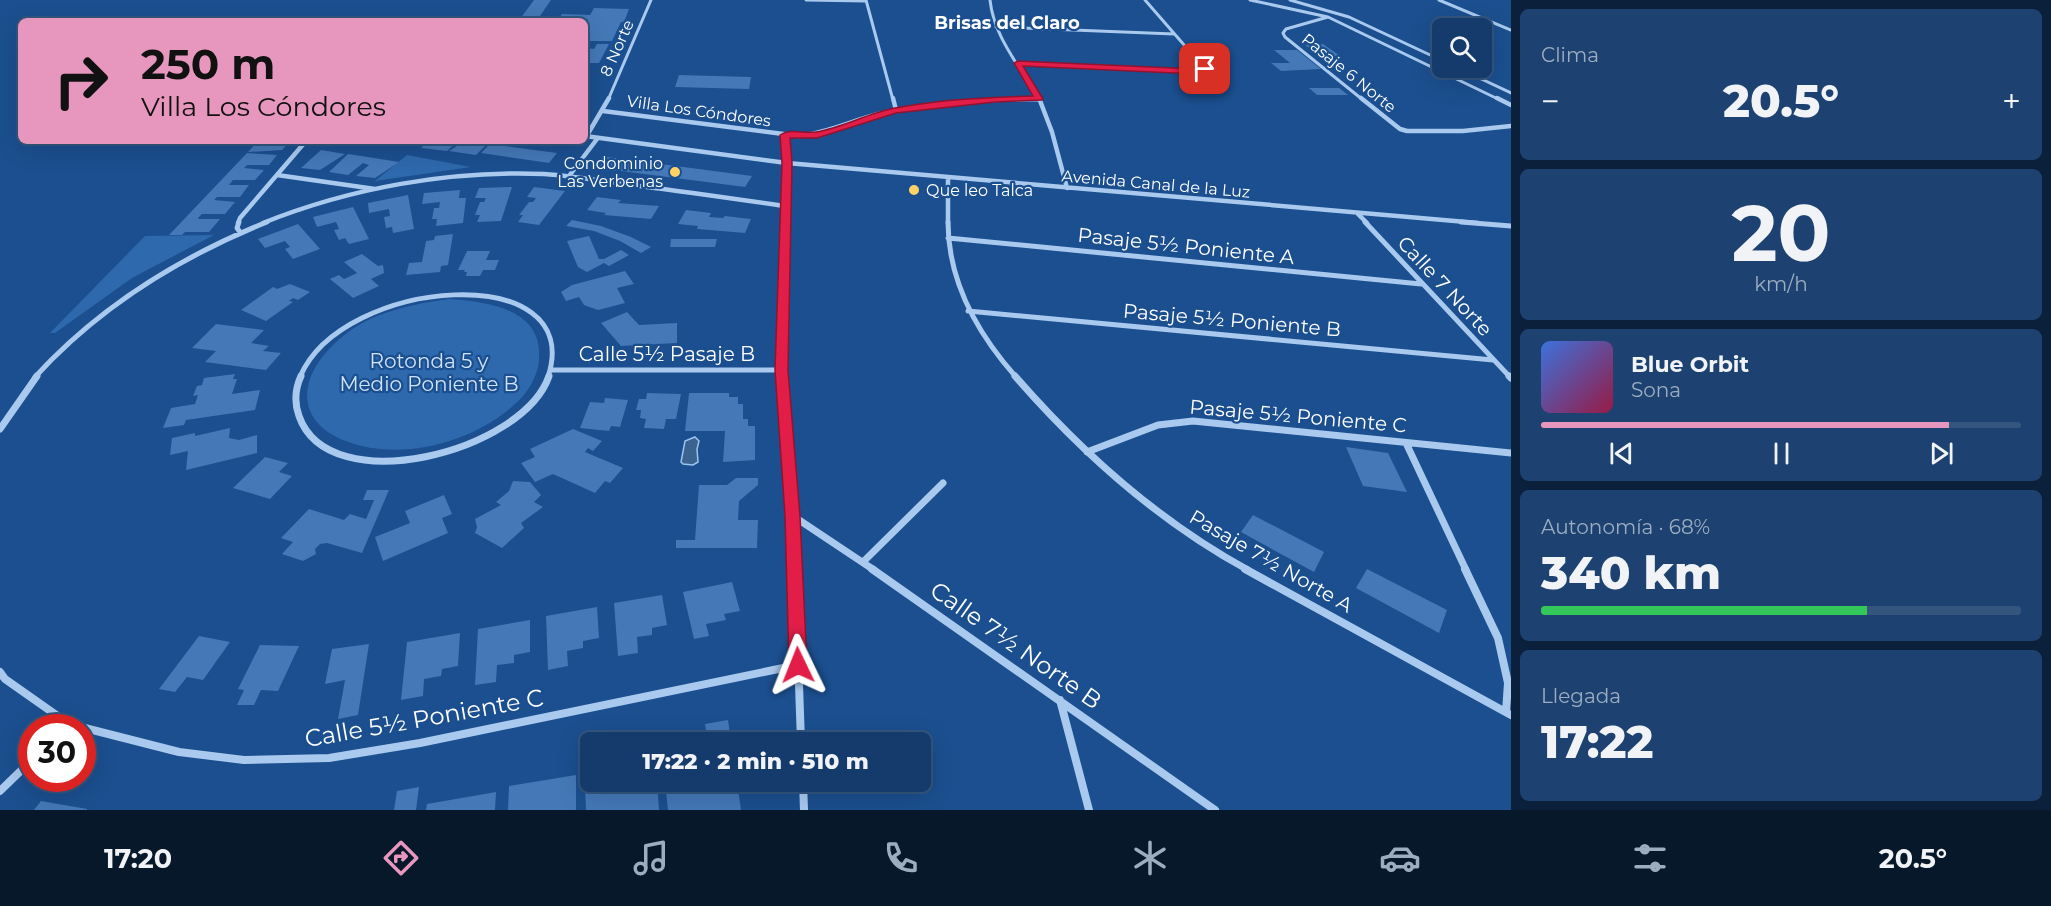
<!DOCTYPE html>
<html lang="es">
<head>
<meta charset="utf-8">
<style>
	body { margin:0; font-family:Montserrat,sans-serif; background:#1d4271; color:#f1f3f6; height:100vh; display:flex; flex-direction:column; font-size:22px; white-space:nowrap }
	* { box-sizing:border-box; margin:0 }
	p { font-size:20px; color:#9dadc1 }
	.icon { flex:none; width:33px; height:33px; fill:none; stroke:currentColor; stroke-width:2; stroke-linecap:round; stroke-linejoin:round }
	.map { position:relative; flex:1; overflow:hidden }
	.drawer { display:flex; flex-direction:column; gap:9px; padding:9px; background:#0b203b; width:540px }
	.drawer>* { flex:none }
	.banner { position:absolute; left:18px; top:18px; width:570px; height:126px; border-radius:9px; box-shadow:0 6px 24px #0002,0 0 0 2px #33557e; background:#e797bd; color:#111; overflow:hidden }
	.controls { position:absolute; left:1432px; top:18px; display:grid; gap:12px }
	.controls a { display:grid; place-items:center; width:60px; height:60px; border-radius:9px; background:#143b6b; box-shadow:0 6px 24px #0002,0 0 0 2px #33557e; font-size:30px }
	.speed { position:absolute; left:18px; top:714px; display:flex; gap:12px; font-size:30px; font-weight:700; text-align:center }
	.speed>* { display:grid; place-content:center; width:78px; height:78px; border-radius:50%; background:#143b6b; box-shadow:0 6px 24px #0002,0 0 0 2px #33557e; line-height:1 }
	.speed .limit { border:9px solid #d22; background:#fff; color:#111 }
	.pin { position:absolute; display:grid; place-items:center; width:51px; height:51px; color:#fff; margin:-26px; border-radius:12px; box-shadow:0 3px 9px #0006 }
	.me { position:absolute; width:66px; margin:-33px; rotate:358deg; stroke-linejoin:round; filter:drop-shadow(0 0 4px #0008) }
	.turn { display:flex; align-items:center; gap:21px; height:126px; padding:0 24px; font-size:27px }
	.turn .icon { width:78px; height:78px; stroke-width:2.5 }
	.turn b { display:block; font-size:42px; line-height:51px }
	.big { font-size:45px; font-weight:800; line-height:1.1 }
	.drawer .card { flex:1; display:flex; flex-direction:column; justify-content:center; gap:9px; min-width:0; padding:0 21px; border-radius:9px; background:#1d4271 }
	.drawer .dial { align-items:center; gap:0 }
	.dial b { font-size:78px; line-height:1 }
	.song { display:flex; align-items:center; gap:18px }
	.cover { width:72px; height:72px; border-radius:9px; background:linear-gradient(135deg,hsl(220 70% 55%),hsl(340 70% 35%)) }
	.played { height:6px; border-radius:3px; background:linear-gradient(90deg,#e797bd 85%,#33557e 85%) }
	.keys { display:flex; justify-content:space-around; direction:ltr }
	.heat { display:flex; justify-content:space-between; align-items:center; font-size:33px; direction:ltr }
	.charge { height:9px; border-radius:4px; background:linear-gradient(90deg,#34c759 68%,#33557e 0) }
	.trip { position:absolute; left:580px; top:732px; width:351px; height:60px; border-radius:9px; background:#143b6b; box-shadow:0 6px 24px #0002,0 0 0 2px #33557e; font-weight:800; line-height:60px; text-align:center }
	.tab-bar { display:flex; height:96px; justify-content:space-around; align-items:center; background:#08182b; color:#9dadc1 }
	.tab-bar .icon { width:42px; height:42px }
	.tab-bar .active { color:#e797bd }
	.tab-bar b { font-size:27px; color:#f1f3f6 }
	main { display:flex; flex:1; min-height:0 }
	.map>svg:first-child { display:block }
	.green { fill:#2e69ad }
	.water { fill:#3c6290; stroke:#9cc4f0; stroke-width:1.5 }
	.building { fill:#4478b7 }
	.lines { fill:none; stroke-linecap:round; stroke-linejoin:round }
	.minor-far4 { stroke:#a9c9ee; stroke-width:3 }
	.minor-far3 { stroke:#a9c9ee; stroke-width:4.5 }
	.minor-far2 { stroke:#a9c9ee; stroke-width:5 }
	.minor-far1 { stroke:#a9c9ee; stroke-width:7 }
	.minor { stroke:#a9c9ee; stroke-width:8 }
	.route { fill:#e11d48; stroke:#92132f; stroke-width:1.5 }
	.poi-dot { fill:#ffd166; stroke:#1b4f8f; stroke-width:2 }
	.labels { text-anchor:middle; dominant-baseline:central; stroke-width:4.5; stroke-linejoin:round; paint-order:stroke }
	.far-street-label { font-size:16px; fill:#fff; stroke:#1b4f8f }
	.far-poi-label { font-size:16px; fill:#fff; stroke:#1b4f8f; text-anchor:end }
	.far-neighbourhood-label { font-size:18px; font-weight:bold; fill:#fff; stroke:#1b4f8f }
	.street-label { font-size:20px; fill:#fff; stroke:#1b4f8f }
	.park-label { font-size:20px; fill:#cfe3fa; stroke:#1b4f8f }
	.near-street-label { font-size:24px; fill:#fff; stroke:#1b4f8f }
</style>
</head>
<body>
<main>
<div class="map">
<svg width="1511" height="810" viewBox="0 0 1511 810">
	<rect width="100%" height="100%" fill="#1b4f8f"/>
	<path class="green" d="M 407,155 L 471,167 L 375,181 Z
		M 214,235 L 132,278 L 55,333 L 50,333 L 145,236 Z
		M 449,299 C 487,302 542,308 539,358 C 539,371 532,385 524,395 C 486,437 416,459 362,446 C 289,429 294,373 347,333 C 376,311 414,304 449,299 Z"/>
	<path class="water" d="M 695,437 L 699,441 L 697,449 L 698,462 L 693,465 L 683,464 L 681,462 L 685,441 Z"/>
	<path class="building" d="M 534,0 L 551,0 L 540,16 L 533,18 L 559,18 L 562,14 L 590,15 L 594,8 L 629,9 L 624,22 L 621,22 L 612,41 L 588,41 L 585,40 L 585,23 L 588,19 L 571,18 L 569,21 L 520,19 Z
		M 597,44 L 609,44 L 599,63 L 585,63 L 585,48 L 594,49 Z
		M 1323,44 L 1340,56 L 1322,57 L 1305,45 Z
		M 1274,50 L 1297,50 L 1321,69 L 1281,71 L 1271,63 L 1290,63 Z
		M 679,75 L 751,77 L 749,89 L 675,87 Z
		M 1309,88 L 1339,88 L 1348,95 L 1317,95 Z
		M 258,141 L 290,141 L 282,150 L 248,152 Z
		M 393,141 L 422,141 L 416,146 L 390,143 Z
		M 429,141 L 458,141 L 447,151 L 421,148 Z
		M 465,141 L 490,141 L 476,155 L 449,151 Z
		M 490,144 L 557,153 L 549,163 L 481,153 Z
		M 321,150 L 345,154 L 320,170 L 301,168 Z
		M 247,153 L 277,155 L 269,165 L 247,165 L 244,168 L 264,170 L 255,180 L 233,180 L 229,185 L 249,185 L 240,197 L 217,197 L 214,200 L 235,202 L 225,214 L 202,214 L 198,218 L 198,219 L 220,219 L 209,232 L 185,232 L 182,235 L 169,235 Z
		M 348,154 L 374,158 L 399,162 L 375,178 L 356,176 L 369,165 L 363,163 L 348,175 L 329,172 Z
		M 607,157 L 752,176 L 745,187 L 598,168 Z
		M 512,187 L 501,221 L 477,222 L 480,215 L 475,215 L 480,202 L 484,202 L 486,198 L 475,198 L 479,188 Z
		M 534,187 L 565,191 L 539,225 L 518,222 L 523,215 L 519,215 L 529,202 L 533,202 L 536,198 L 527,197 Z
		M 460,190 L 459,198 L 466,198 L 463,223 L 436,226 L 437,219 L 432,219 L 434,208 L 439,208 L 440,202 L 422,204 L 424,193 Z
		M 408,195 L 414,229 L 393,233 L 392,227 L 386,228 L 384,217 L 390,216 L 389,209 L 369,213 L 368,203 Z
		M 597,197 L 621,200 L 618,203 L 659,206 L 651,219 L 604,215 L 606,213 L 587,210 Z
		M 353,207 L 369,239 L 349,244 L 345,238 L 339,240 L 334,230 L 339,229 L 336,222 L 317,227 L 313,217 Z
		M 686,210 L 711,213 L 709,217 L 723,218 L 725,216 L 751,219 L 745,233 L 697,229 L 698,226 L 678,224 Z
		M 572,220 L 601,226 L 631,237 L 651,247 L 641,253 L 620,241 L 594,231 L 566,226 Z
		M 298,224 L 320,249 L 293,259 L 285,249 L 290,247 L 285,241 L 265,248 L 258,239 Z
		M 453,234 L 448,265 L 441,266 L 440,272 L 406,275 L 409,263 L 422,262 L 426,241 L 434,240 L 435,236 Z
		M 589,236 L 599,259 L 604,259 L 621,250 L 629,255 L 609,266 L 604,263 L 587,272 L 578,267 L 567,241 Z
		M 671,239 L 717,239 L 715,247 L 670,247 Z
		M 467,251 L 490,251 L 486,260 L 499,260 L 495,270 L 483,270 L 480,276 L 466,276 L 467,272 L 464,272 L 465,270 L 458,270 Z
		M 362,254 L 378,266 L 383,265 L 384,273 L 371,279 L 379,286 L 353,298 L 330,279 L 339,275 L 344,279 L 357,273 L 344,262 Z
		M 625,271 L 634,284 L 617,288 L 625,303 L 598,310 L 584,305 L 579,297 L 566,301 L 561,292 L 572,285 Z
		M 290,284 L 310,292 L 298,300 L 293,298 L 289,301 L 293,302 L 266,321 L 241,310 L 273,287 L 277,289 Z
		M 627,312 L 639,325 L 677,323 L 677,343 L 621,346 L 601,323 Z
		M 216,324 L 264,330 L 251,343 L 269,346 L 263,351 L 281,353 L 266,370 L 205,362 L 216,351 L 192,348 Z
		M 235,374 L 233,379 L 237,379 L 232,394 L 260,390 L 255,410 L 186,420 L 184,425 L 163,428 L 171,408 L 195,404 L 198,395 L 193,396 L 197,386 L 202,385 L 204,378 Z
		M 647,393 L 681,394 L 676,419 L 666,419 L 664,429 L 644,428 L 646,419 L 640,418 L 641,410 L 636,410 L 639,399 L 646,399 Z
		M 689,393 L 729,393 L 729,397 L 738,397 L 738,404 L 743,404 L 743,419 L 748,419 L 748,426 L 755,426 L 755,460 L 723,462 L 725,431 L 685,431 Z
		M 605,398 L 628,400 L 620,427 L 611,426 L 609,431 L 580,428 L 590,402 L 604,403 Z
		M 230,428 L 229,438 L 239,440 L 257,435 L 257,453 L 186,470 L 188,451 L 170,455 L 172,438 L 195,433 L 195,436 Z
		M 573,429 L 602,441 L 593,451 L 588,448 L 585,452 L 623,468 L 610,483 L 605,481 L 595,493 L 553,474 L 535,482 L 521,463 L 535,457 L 530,449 Z
		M 1346,447 L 1388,453 L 1407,492 L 1363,486 Z
		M 265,457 L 288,463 L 279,472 L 292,476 L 270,499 L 233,488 Z
		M 736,478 L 758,478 L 758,485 L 739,501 L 738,520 L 758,520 L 757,548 L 676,548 L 676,540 L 695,540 L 699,485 L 727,485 Z
		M 513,481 L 530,482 L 541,495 L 534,502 L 543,507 L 521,523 L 524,528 L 502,548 L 475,533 L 477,527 L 475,519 L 501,505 L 496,502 L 509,491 Z
		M 367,490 L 389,490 L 362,553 L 327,543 L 320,544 L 315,549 L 316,554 L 303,561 L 282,554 L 293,542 L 281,538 L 309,509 L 344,520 L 350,514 L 366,519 L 374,500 L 363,500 Z
		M 444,495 L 452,514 L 442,518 L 448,533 L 383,561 L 375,537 L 410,523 L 405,511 Z
		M 1253,515 L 1324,552 L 1314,572 L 1241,532 Z
		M 1367,569 L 1447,610 L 1439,633 L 1356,588 Z
		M 732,582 L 740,611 L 724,614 L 726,620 L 706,624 L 709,636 L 694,639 L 683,592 Z
		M 662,595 L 667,625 L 652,628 L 652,635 L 637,637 L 638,653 L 618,656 L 614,603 Z
		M 597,607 L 599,638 L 583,641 L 583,648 L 567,651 L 568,666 L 548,670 L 546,616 Z
		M 530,620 L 530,652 L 514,655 L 514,663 L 497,665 L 496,682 L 475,685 L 478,629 Z
		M 460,633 L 458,666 L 442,669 L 441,676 L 424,679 L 423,696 L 401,700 L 407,642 Z
		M 199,636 L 230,642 L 203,680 L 187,677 L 175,692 L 159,689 Z
		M 369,644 L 358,715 L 338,719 L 345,680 L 325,684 L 332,649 Z
		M 260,645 L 299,646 L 278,691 L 261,690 L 254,705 L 237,705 L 244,690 L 238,689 Z
		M 728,720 L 731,742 L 708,742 L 705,724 Z
		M 652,734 L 653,742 L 630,742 L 630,738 Z
		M 591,766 L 591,782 L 657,782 L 659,810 L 586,810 L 584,767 Z
		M 576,775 L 576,810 L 508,810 L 509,786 Z
		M 665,782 L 737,782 L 741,810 L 668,810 Z
		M 419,787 L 416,810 L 394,810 L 397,791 Z
		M 496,792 L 495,810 L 426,810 L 427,804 Z
		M 41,801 L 87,809 L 87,810 L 34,810 Z"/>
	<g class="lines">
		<path class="minor-far4" d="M 806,0 L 866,1
			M 866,0 L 893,100
			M 990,0 C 994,38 1021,67 1039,100
			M 1250,0 L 1328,17 L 1500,100
			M 1290,0 L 1349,17 L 1443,61
			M 1439,0 L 1511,30
			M 1328,17 L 1286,29 L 1283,33 L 1285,37 L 1363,100
			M 996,27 L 1174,34
			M 1018,63 L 1196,71 L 1205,69 L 1145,0
			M 1458,68 L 1511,93
			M 608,100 L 651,0
			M 1001,100 L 1039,99"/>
		<path class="minor-far3" d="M 893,98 L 896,110
			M 1039,98 L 1052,132 L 1067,188
			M 1361,98 L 1400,129 L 1407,131 L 1463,131 L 1511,126
			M 1497,98 L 1511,105
			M 603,111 L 799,136 C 828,133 855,119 883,113 C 935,102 987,99 1039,99
			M 785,135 L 787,163 L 786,223
			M 585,136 L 787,163 L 1478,223
			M 586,137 L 609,98
			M 277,175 L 375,189
			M 569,176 L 597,139
			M 948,178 L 948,223
			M 1358,214 L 1367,223
			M 238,223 L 240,218 L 306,141
			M 263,223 C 350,188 450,170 544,174 C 576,176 608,182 639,186 C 688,192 736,199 784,206"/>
		<path class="minor-far2" d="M 239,222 L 237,228 L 240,232
			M 948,222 C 948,282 977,333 1016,377
			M 1365,222 L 1510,377
			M 1461,222 L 1511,226
			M 948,238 L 1421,284
			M 968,311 L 1493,360
			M 552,370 L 782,370
			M 35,377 C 98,308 180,257 267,222
			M 300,377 C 342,277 587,258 548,377
			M 783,377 L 786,222"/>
		<path class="minor-far1" d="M 301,376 C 295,389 294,402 299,416 C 329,502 523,452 549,376
			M 782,376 L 795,570
			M 1015,376 C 1082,453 1158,521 1248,570
			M 1509,376 L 1511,378
			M 0,429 L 37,376
			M 1406,443 L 1466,570
			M 1087,452 L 1158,425 L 1193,421 L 1511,453
			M 793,516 L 874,570
			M 863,562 L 943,483"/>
		<path class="minor" d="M 795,569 L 801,742
			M 872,569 L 1215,810
			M 1245,569 L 1511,715
			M 1465,569 L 1498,638 L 1508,683 L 1506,712
			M 0,672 L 5,679 L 69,724 L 179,752 L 244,760 L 329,758 L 420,743 L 798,665
			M 1060,700 L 1089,810
			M 803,782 L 804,810
			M 0,791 L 32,760"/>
	</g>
	<path class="route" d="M 1018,61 L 1196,69 L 1205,67 L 1209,69 L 1196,74 L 1023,66 L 1043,99 L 1042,100 L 995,102 L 896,113 L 817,138 L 790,138 L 792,163 L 788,370 L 800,516 L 807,665 L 805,671 L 798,673 L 792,671 L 789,665 L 785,516 L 775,370 L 782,163 L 780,135 C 790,128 805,134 816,132 C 842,128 868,113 895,108 C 940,99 988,97 1033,96 L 1014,63 Z"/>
	<g class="poi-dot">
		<circle cx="675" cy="172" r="6"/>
		<circle cx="914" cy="190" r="6"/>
	</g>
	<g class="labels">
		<g class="far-street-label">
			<text transform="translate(617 48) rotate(-66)">8 Norte</text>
			<text transform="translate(1349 73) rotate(39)">Pasaje 6 Norte</text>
			<text transform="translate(699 111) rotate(8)">Villa Los Cóndores</text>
			<text transform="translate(1156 184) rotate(5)">Avenida Canal de la Luz</text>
		</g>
		<g class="far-poi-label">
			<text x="663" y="163">Condominio<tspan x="663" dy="18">Las Verbenas</tspan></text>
			<text x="926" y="190" text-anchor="start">Que leo Talca</text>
		</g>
		<g class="far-neighbourhood-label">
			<text x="1007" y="23">Brisas del Claro</text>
		</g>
		<g class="street-label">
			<text transform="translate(1186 246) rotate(6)">Pasaje 5½ Poniente A</text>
			<text transform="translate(1445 286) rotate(47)">Calle 7 Norte</text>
			<text transform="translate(1232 320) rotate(5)">Pasaje 5½ Poniente B</text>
			<text x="667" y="354">Calle 5½ Pasaje B</text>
			<text transform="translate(1298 416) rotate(5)">Pasaje 5½ Poniente C</text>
			<text transform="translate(1271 561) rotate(30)">Pasaje 7½ Norte A</text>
		</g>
		<g class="park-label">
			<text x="429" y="361">Rotonda 5 y<tspan x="429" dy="23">Medio Poniente B</tspan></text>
		</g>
		<g class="near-street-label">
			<text transform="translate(1016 645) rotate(35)">Calle 7½ Norte B</text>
			<text transform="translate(424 718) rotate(-10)">Calle 5½ Poniente C</text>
		</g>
	</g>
</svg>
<div class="controls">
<a><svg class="icon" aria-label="search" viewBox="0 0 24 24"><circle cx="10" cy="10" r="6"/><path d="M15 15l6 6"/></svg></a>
</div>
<div class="speed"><div class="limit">30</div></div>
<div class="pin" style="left:1205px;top:69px;background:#d93025"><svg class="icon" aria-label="arrive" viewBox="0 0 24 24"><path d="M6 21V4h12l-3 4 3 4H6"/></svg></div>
<svg class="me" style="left:798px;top:665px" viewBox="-20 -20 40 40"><path d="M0-17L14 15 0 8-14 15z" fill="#e11d48" stroke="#fff" stroke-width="4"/></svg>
<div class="trip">17:22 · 2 min · 510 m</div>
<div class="banner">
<div class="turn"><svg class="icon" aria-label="right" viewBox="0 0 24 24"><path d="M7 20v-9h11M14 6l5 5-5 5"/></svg><div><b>250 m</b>Villa Los Cóndores</div></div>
</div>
</div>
<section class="drawer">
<div class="card"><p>Clima</p>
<div class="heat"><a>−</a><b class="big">20.5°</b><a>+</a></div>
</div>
<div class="card dial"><b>20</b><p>km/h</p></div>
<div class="card">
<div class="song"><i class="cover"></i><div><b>Blue Orbit</b><p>Sona</p></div></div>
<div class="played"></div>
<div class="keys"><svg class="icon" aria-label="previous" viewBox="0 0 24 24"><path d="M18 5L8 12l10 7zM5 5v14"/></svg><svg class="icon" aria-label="pause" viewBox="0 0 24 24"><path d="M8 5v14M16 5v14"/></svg><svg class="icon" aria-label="next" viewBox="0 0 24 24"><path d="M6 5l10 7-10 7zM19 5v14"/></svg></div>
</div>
<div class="card"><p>Autonomía · 68%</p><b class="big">340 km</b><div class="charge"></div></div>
<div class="card"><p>Llegada</p><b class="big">17:22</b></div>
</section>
</main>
<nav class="tab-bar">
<b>17:20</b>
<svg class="icon active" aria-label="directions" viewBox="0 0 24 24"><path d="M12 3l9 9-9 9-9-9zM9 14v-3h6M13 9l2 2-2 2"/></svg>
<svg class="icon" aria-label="music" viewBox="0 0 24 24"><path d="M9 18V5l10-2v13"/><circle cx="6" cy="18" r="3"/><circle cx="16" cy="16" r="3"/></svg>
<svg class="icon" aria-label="phone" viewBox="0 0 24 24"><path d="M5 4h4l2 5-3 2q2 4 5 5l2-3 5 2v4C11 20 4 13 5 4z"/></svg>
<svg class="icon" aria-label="climate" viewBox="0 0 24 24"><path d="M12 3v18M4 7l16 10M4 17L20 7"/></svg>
<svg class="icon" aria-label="car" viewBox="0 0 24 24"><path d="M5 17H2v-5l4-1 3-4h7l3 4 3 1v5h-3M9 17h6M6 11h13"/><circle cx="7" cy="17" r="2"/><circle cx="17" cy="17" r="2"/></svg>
<svg class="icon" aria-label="filters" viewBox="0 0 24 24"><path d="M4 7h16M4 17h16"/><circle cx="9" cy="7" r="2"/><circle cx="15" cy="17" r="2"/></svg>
<b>20.5°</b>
</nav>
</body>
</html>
